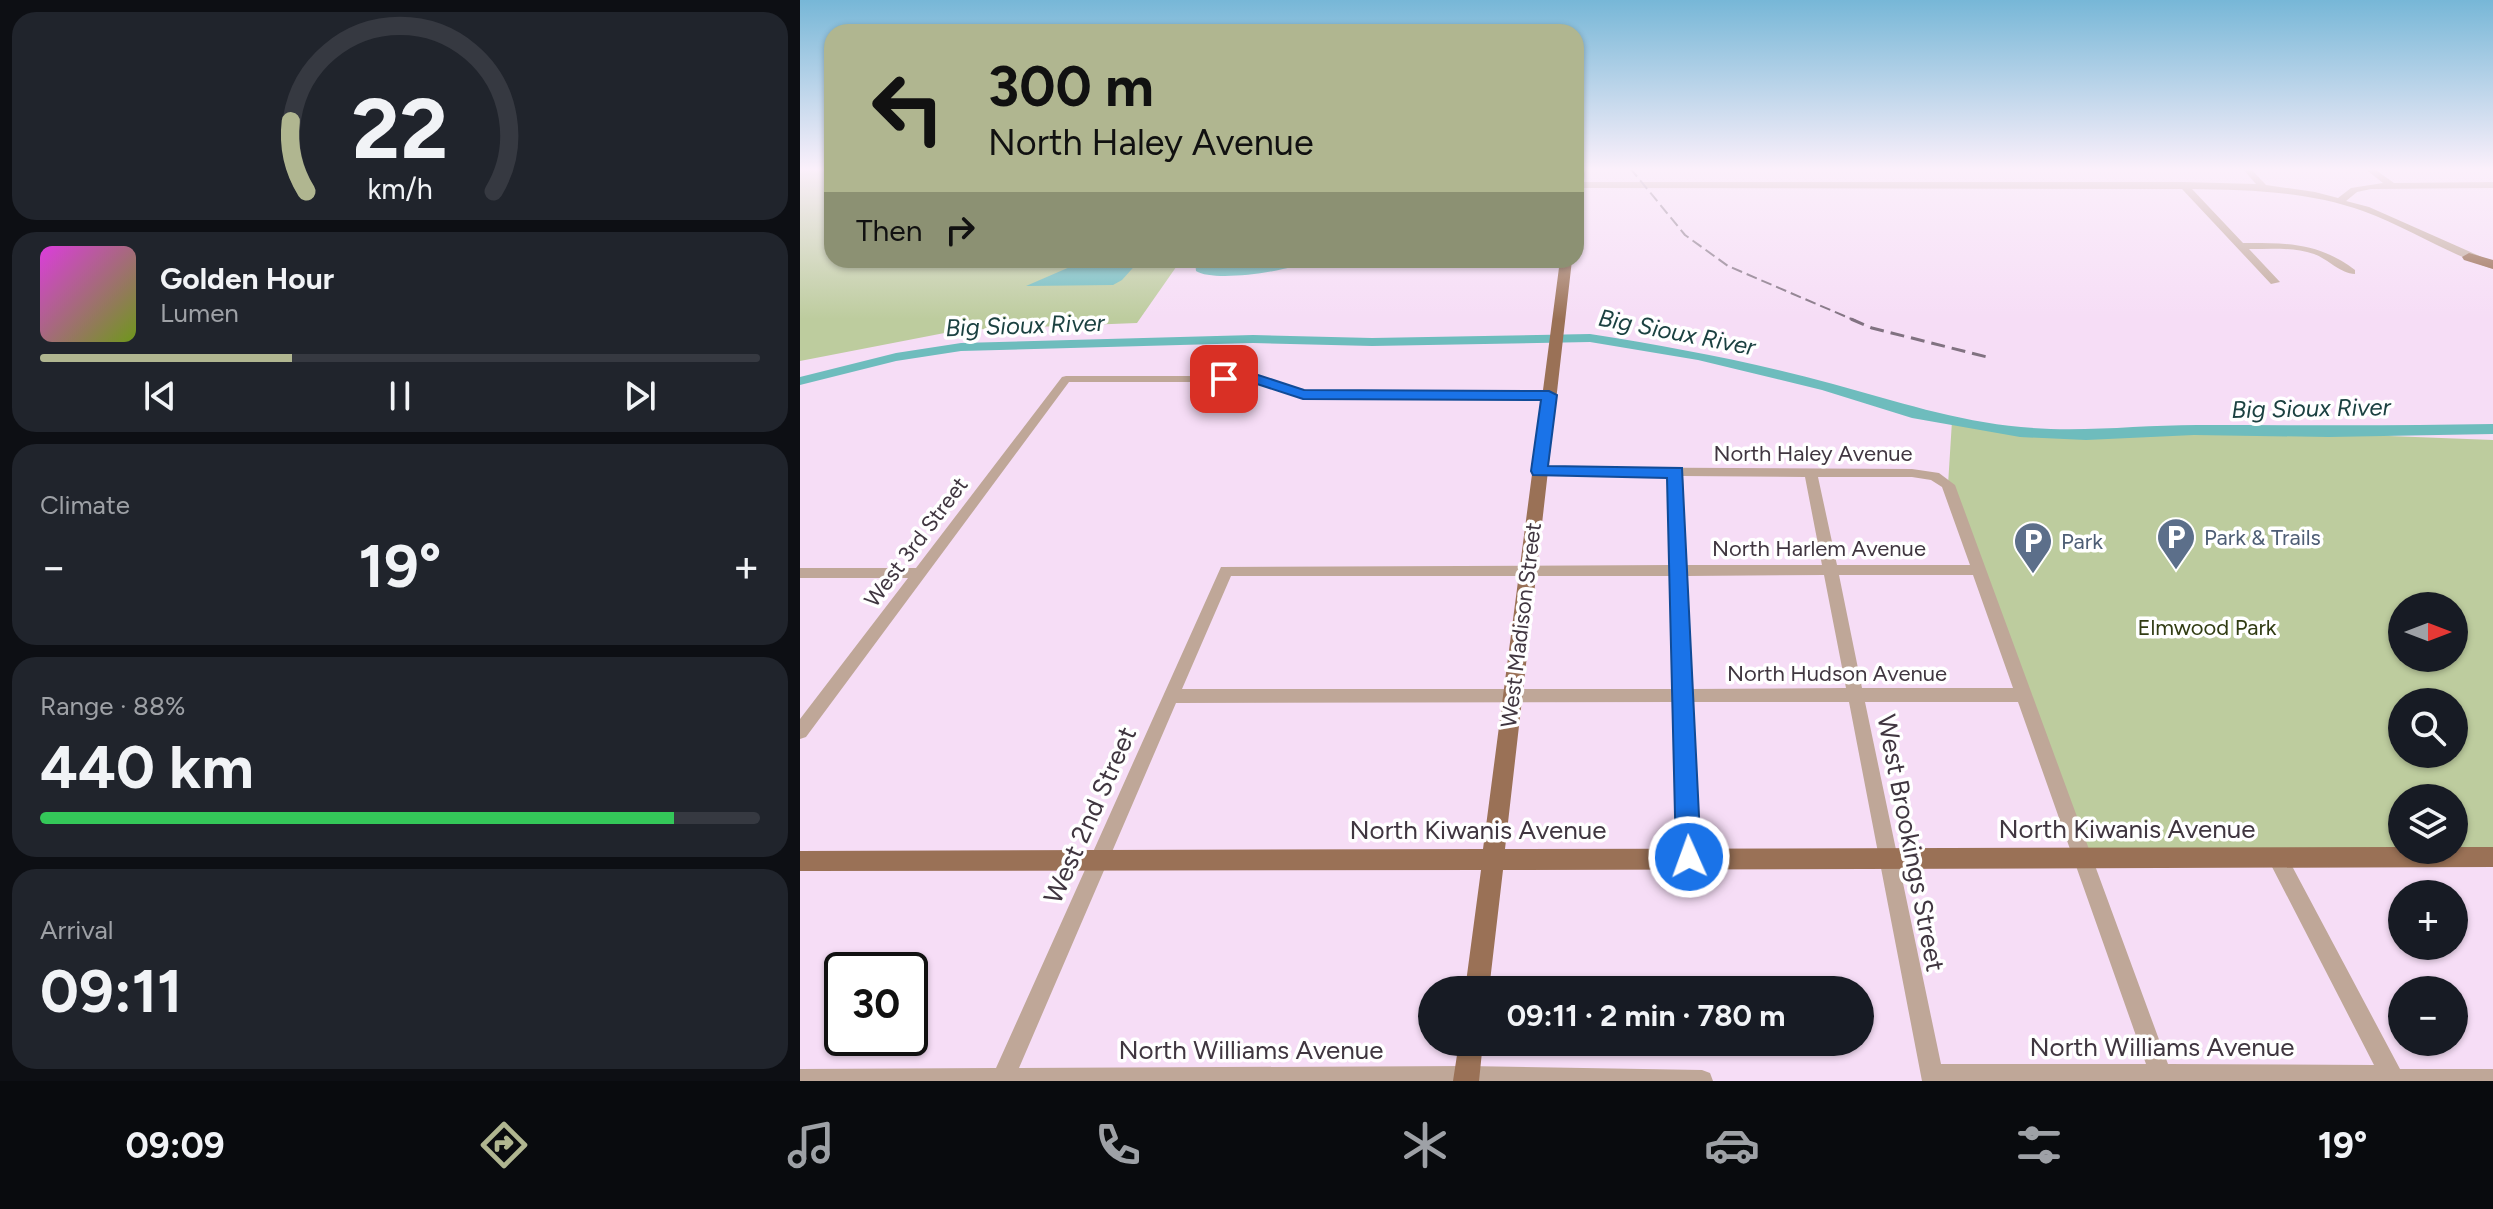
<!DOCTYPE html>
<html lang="en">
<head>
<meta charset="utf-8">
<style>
	body { margin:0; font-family:Figtree,sans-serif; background:#20242c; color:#f1f3f6; height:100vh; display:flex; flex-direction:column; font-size:30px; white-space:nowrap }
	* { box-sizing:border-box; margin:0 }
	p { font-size:26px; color:#9ea1a6 }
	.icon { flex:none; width:44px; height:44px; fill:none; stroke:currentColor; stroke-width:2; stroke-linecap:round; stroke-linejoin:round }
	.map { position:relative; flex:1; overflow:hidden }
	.details { display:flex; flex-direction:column; gap:12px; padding:12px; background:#0d0f14; width:800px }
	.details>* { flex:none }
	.guide { position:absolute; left:24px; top:24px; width:760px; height:244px; border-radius:24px; box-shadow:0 2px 6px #0004; background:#b0b690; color:#111; overflow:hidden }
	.needle { width:52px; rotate:90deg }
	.tools { position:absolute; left:1588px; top:592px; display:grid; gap:16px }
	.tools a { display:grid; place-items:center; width:80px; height:80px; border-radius:50%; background:#171b24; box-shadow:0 2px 6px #0004; font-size:40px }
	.speed { position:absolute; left:24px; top:952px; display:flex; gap:16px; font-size:40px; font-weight:700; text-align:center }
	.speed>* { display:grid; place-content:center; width:104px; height:104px; border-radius:50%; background:#171b24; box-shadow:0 2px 6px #0004; line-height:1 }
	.speed .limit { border:4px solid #111; border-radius:12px; background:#fff; color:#111 }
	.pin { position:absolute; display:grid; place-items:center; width:68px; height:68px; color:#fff; margin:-34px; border-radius:16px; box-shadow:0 4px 12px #0006 }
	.me { position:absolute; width:88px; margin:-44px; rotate:358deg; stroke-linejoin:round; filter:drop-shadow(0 0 6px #0008) }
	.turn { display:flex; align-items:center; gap:28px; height:168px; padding:0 32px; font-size:36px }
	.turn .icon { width:104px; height:104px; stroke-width:2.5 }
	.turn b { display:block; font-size:56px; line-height:68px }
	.then { display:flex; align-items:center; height:76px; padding:0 32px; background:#0003; gap:16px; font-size:30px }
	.big { font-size:60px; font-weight:700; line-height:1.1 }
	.details .card { flex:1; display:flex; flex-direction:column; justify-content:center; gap:12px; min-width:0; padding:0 28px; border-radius:24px; background:#20242c }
	.details .dial { align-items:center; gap:0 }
	.dial svg { height:208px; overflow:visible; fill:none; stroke:#363941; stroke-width:7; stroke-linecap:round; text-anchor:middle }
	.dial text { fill:#f1f3f6; stroke:none }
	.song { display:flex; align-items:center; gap:24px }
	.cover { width:96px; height:96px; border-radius:12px; background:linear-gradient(135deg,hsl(300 70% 55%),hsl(80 70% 35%)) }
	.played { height:8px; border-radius:4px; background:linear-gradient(90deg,#b0b690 35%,#363941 35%) }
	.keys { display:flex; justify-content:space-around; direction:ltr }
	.heat { display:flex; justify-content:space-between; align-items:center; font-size:44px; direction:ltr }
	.charge { height:12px; border-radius:6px; background:linear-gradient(90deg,#34c759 88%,#363941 0) }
	.trip { position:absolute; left:618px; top:976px; width:456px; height:80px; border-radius:40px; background:#171b24; box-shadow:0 2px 6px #0004; font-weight:700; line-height:80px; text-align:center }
	.tab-bar { display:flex; height:128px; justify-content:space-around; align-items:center; background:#090b0e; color:#9ea1a6 }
	.tab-bar .icon { width:56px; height:56px }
	.tab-bar .selected { color:#b0b690 }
	.tab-bar b { font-size:36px; color:#f1f3f6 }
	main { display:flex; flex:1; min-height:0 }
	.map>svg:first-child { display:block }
	.green { fill:#bdcc9e; fill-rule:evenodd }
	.water { fill:#6ebcbd }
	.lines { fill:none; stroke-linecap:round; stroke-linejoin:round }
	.river { fill:#6ebcbd; fill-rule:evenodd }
	.minor { fill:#bfa798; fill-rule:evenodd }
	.major { fill:#9a7156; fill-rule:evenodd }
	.highway { fill:#8d5d3d; fill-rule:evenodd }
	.rail-far1 { stroke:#817281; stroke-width:2; stroke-dasharray:11 5; stroke-linecap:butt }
	.rail { stroke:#817281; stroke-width:3; stroke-dasharray:14 7; stroke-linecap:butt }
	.route { fill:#1a73e8; stroke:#114b97; stroke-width:2 }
	.labels { text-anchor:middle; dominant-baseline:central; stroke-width:7; stroke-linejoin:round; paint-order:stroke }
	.street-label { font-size:22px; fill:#403640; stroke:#fff }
	.service-label { font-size:22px; fill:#4e5e75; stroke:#fff; text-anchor:start }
	.park-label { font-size:22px; fill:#313c13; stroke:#fff }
	.water-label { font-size:24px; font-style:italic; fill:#1b4141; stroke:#fff }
	.near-street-label { font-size:26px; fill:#403640; stroke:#fff }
</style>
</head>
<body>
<main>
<section class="details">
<div class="card dial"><svg viewBox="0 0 100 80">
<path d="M14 69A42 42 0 1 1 86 69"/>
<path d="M14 69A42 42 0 0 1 8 42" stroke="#b0b690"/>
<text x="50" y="56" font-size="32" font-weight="700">22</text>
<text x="50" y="72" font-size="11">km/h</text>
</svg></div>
<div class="card">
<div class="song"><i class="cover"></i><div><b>Golden Hour</b><p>Lumen</p></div></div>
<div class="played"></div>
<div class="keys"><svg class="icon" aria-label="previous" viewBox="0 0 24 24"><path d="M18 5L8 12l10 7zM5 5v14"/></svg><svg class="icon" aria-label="pause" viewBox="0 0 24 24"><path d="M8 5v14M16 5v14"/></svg><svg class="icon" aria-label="next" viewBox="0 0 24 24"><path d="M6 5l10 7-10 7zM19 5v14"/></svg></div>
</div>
<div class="card"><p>Climate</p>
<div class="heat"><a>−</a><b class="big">19°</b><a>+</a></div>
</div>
<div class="card"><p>Range · 88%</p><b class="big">440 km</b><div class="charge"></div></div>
<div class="card"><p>Arrival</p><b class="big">09:11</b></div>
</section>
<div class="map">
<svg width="1693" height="1081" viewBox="0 0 1693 1081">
	<rect width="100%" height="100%" fill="#f6ddf6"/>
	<path class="green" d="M 0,168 L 32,168 L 32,260 L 381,260 L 337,323 L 160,330 L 0,361 Z
		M 1152,421 L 1253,434 L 1431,430 L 1693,440 L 1693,856 L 1281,856 L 1148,485 ZM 1602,606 L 1654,606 L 1654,658 L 1602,658 ZM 1602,702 L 1654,702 L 1654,754 L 1602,754 ZM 1602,798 L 1654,798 L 1654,850 L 1602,850 Z"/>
	<path class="water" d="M 286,260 L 340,260 L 322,280 L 313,285 L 226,286 Z
		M 395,260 L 512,260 C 491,271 415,283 396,271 Z"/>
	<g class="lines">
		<path class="river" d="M 790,334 C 872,347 953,362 1033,384 C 1095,401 1156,421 1221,427 C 1280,433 1338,425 1397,425 C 1495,425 1594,426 1693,424 L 1693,434 L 1529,437 L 1394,435 L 1286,440 L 1220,437 L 1112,418 L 1022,390 L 898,360 L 790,342 L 572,346 L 453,343 L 161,351 L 96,361 L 0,385 L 0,377 L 96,353 L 161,343 L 453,335 L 572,338 Z"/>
		<path class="minor" d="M 1442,168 L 1450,168 L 1466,185 L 1515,192 L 1538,198 L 1551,188 L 1583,183 L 1564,168 L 1573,168 L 1594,183 L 1693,182 L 1693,188 L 1571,189 L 1557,192 L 1546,201 L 1569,207 L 1693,262 L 1693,269 C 1648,254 1607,227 1563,211 C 1507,191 1450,190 1392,189 L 1443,243 C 1487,243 1518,242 1555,270 L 1555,274 C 1541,274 1528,259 1514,254 C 1493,247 1471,249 1449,249 L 1480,282 L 1471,284 L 1382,189 L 776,188 L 776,182 L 1383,182 L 1456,184 Z
			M 266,376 L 455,376 L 507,390 L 749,391 L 755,395 L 749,399 L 506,398 L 454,382 L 269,382 L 6,737 L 0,739 L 0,719 L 108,578 L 0,578 L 0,568 L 116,568 L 262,377 Z
			M 739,467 L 1112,469 L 1139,473 L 1155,485 L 1368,1064 L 1574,1065 L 1470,863 L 1468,857 L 1470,851 L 1477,848 L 1484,851 L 1600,1069 L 1693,1069 L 1693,1081 L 1122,1081 L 1049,702 L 892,702 L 898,857 L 896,863 L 889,866 L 882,863 L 880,857 L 876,702 L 376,703 L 219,1068 L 667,1066 L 902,1070 L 910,1073 L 913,1081 L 0,1081 L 0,1069 L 196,1068 L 421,567 L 872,565 L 870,476 L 734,474 L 733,471 L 734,468 ZM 883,476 L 1005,477 L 1022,565 L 886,565 ZM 1018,477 L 1112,477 L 1131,480 L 1142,487 L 1170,565 L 1037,565 ZM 1024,575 L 1046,688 L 891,689 L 887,576 ZM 1039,575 L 1173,575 L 1213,688 L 1062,688 ZM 431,576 L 872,576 L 875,689 L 382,689 ZM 1065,702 L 1218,702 L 1346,1064 L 1141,1064 Z"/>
		<path class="major" d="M 777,168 L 786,168 L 781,197 L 776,200 Z
			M 760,260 L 772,260 L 705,849 L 1602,847 L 1602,850 L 1654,850 L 1654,847 L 1693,847 L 1693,867 L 703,870 L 689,990 L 665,990 L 681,870 L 0,871 L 0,851 L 683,849 Z
			M 659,1042 L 683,1042 L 679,1081 L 653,1081 Z"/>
		<path class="highway" d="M 1669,253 L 1693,260 L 1693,269 L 1664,260 L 1662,257 Z"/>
		<path class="rail-far1" d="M 830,168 L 885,235 L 928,266 L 1056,321"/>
		<path class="rail" d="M 1051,319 L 1072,328 L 1191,358"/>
	</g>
	<linearGradient id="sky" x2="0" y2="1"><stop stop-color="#77b7d7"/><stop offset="0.53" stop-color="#fbf0fb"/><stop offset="1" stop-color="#fbf0fb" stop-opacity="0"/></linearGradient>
	<rect width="1693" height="319" fill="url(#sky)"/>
	<path class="route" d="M 424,374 L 455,374 L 504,390 L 749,391 L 757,395 L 748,466 L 882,468 L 901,857 L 897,865 L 889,868 L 880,865 L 876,857 L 867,478 L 733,475 L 731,471 L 741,400 L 503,399 L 454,383 L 419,382 L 419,375 Z"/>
	<defs>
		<g id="parking-pin" transform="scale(2)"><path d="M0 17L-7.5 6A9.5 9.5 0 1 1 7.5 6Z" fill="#5c6f8a" stroke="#fff"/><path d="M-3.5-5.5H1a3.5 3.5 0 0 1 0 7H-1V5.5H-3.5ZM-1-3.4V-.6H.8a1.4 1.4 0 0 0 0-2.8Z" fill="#fff"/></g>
	</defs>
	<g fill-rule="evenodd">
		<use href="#parking-pin" x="1376" y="537"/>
		<use href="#parking-pin" x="1233" y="541"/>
	</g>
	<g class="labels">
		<g class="street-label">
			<text x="1013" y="453">North Haley Avenue</text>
			<text transform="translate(116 542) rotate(-53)">West 3rd Street</text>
			<text x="1019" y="548">North Harlem Avenue</text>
			<text transform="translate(721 625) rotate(-83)">West Madison Street</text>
			<text x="1037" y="673">North Hudson Avenue</text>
		</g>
		<g class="service-label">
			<text x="1404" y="537">Park &amp; Trails</text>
			<text x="1261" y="541">Park</text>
		</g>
		<g class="park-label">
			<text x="1407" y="627">Elmwood Park</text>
		</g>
		<g class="water-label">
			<text transform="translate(225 325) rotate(-2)">Big Sioux River</text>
			<text transform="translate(877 332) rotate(11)">Big Sioux River</text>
			<text transform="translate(1511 408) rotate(-1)">Big Sioux River</text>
		</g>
		<g class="near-street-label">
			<text transform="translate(290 815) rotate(-66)">West 2nd Street</text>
			<text x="1327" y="829">North Kiwanis Avenue</text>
			<text x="678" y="830">North Kiwanis Avenue</text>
			<text transform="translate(1111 843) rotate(79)">West Brookings Street</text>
			<text x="1362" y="1047">North Williams Avenue</text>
			<text x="451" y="1050">North Williams Avenue</text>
		</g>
	</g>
</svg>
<div class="tools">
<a><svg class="needle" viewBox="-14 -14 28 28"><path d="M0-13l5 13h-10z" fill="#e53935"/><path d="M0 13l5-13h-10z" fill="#9ea1a6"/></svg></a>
<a><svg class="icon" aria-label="search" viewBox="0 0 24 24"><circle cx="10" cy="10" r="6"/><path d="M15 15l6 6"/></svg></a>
<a><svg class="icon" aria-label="layers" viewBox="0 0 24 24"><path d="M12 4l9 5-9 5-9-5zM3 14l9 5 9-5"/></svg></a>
<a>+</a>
<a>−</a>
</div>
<div class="speed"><div class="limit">30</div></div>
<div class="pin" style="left:424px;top:379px;background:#d93025"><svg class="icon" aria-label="arrive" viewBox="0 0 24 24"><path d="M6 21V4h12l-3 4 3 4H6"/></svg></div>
<svg class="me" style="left:889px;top:857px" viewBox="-20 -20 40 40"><circle r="17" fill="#1a73e8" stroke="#fff" stroke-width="3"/><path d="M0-11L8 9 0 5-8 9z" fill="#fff"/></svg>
<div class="trip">09:11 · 2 min · 780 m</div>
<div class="guide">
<div class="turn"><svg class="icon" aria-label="left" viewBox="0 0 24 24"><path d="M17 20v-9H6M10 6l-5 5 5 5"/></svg><div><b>300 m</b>North Haley Avenue</div></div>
<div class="then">Then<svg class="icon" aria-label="right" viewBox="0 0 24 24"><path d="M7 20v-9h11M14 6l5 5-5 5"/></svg></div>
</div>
</div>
</main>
<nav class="tab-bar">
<b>09:09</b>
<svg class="icon selected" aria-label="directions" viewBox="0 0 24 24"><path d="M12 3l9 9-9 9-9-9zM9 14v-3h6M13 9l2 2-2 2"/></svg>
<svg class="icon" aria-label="music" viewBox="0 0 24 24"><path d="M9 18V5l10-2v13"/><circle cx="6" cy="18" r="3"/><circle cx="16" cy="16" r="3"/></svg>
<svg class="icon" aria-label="phone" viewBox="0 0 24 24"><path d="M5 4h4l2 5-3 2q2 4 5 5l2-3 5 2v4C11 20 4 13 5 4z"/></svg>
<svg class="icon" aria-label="climate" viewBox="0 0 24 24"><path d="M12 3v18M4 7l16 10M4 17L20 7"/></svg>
<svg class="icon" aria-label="car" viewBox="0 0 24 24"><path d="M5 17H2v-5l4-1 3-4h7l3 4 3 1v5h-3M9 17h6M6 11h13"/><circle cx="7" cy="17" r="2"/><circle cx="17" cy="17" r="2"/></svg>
<svg class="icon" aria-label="filters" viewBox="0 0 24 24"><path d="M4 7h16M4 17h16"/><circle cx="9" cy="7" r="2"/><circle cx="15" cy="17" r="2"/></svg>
<b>19°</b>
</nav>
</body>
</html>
